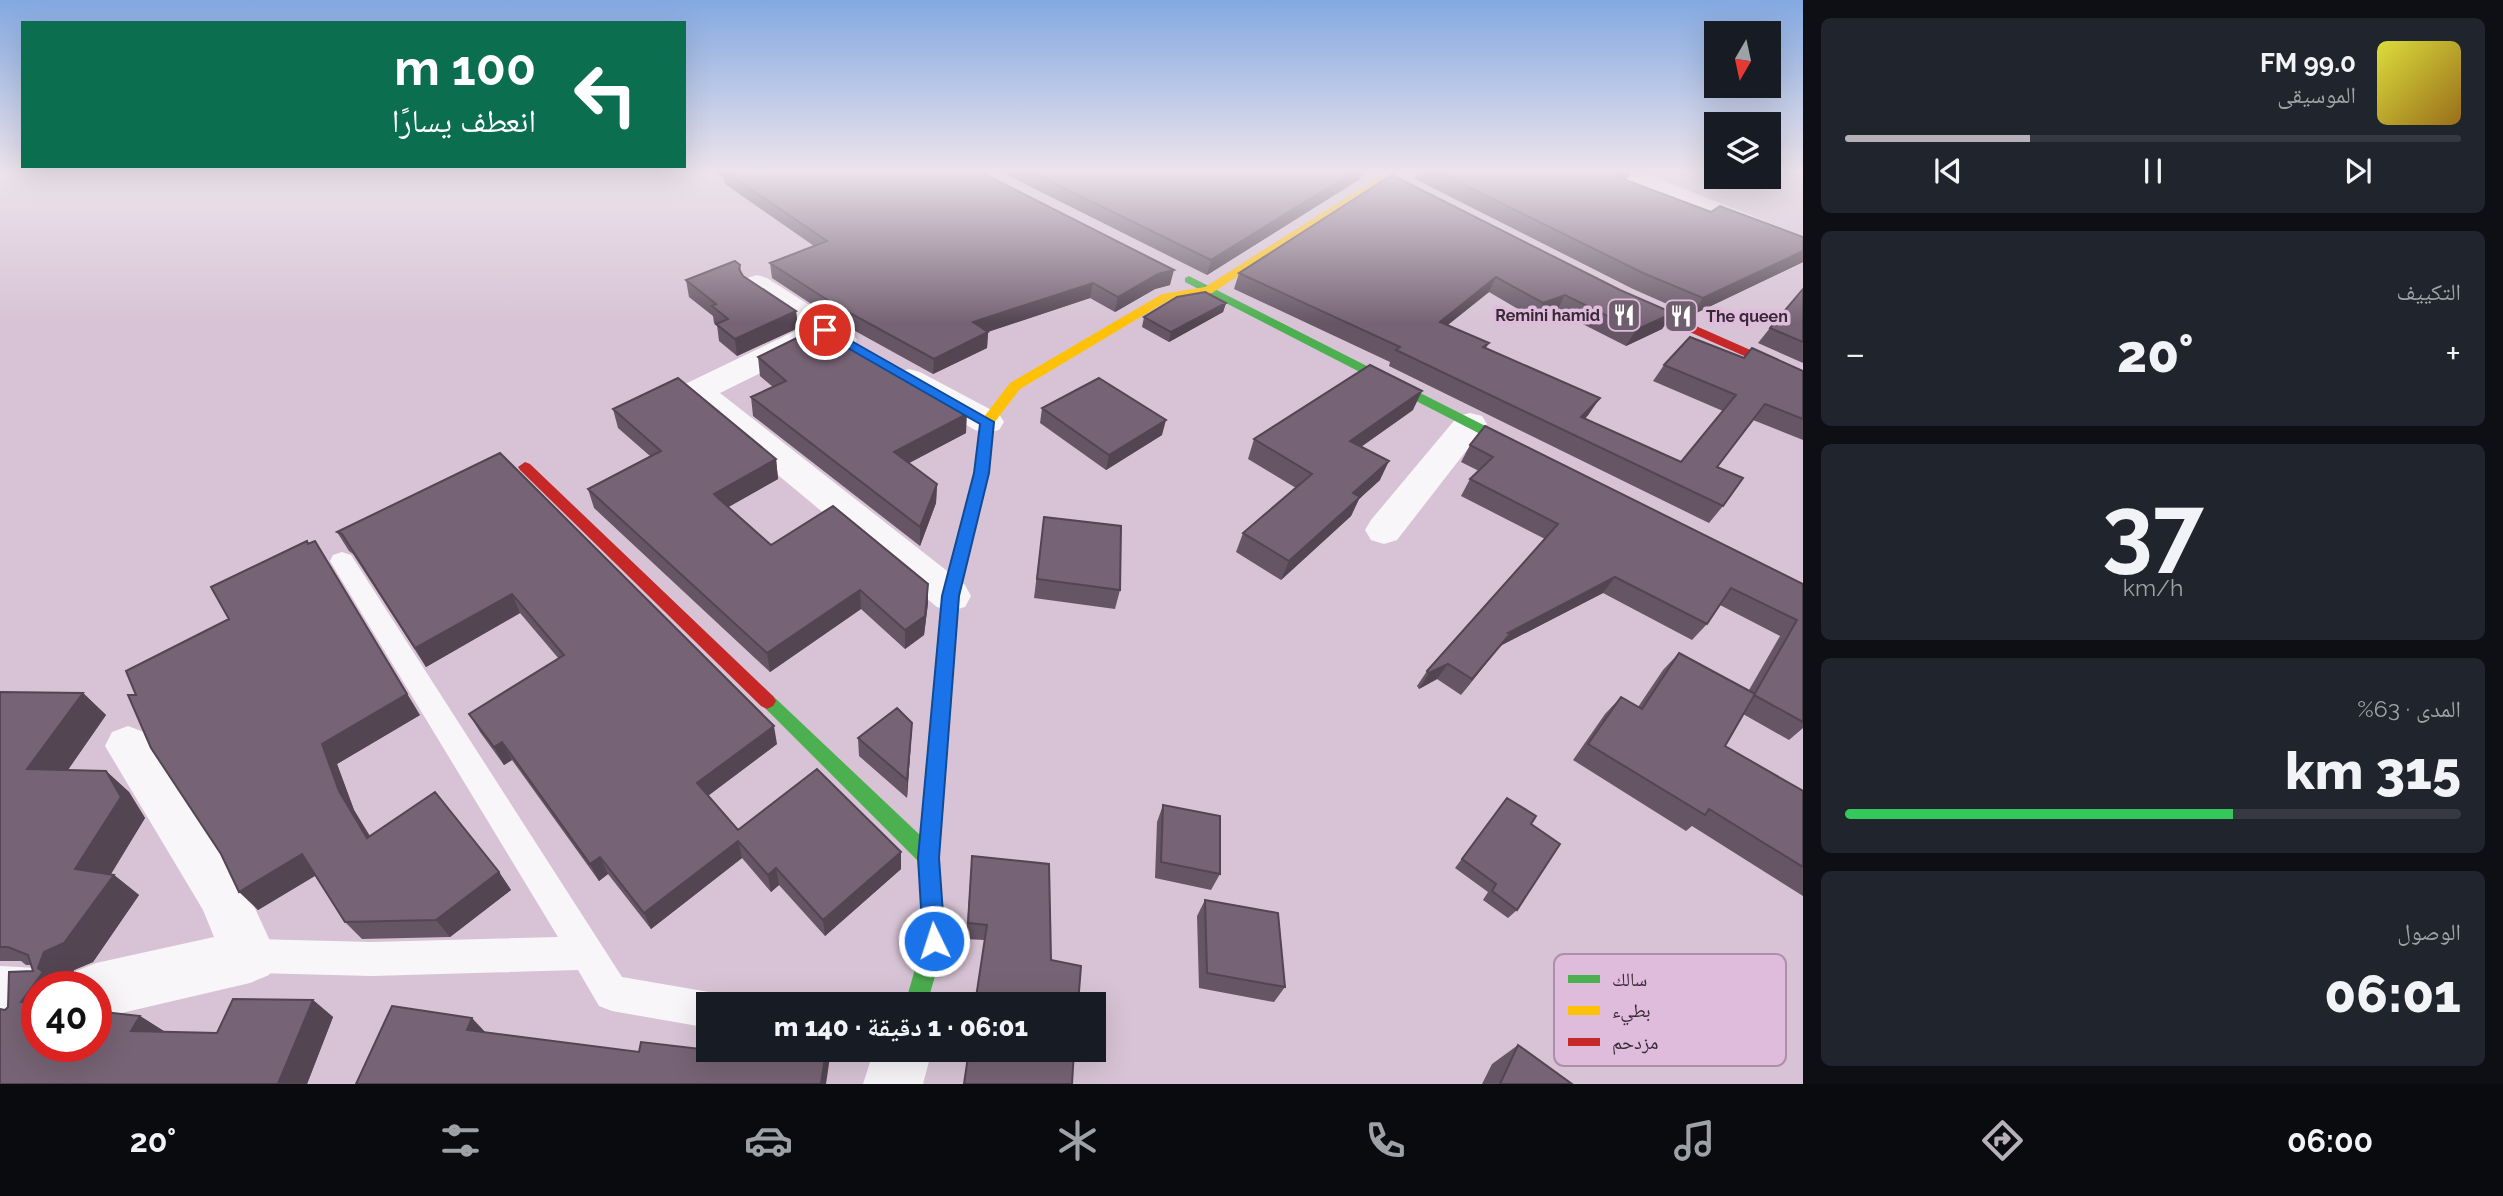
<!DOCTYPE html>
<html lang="ar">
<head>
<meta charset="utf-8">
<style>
	body { margin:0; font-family:Raleway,"Noto Naskh Arabic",sans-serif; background:#20242c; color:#f1f3f6; direction:rtl; height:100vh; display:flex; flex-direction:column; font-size:26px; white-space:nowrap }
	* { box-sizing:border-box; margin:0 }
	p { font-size:23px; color:#9ea1a6 }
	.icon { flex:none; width:38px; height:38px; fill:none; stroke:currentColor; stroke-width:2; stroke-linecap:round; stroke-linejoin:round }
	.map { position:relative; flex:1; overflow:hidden; direction:ltr }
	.panel { display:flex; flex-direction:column; gap:18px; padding:18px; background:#0d0f14; width:700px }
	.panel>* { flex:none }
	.hud { position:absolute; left:21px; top:21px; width:665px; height:147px; border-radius:0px; box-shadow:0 7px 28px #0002; direction:rtl; background:#0b6e4f; color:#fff; overflow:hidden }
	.needle { width:46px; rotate:189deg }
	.controls { position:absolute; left:1704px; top:21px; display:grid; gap:14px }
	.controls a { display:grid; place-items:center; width:77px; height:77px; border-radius:0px; background:#171b24; box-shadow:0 7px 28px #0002; font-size:35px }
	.speed { position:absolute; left:21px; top:971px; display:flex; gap:14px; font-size:35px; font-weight:700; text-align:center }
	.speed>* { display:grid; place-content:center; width:91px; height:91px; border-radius:50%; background:#171b24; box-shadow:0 7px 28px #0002; line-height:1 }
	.speed .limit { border:10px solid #d22; background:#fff; color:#111 }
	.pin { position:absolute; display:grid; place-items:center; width:60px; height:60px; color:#fff; margin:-30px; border:4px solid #fff; border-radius:50%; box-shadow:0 2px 7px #0007 }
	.me { position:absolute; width:77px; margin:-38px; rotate:356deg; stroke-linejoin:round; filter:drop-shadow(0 0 5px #0008) }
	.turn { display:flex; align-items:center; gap:24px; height:147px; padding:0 35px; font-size:32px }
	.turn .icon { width:91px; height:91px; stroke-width:2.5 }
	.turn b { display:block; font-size:49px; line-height:60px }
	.big { font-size:52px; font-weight:800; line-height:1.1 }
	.panel .widget { flex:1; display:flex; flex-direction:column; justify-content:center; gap:10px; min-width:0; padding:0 24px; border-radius:10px; background:#20242c }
	.panel .dial { align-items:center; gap:0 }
	.dial b { font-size:91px; line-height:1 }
	.song { display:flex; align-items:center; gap:21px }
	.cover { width:84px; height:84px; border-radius:10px; background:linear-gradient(135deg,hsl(60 70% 55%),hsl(40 70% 35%)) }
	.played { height:7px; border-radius:4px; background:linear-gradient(90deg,#b6b0b9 30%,#363941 30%) }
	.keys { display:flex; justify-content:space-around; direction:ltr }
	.heat { display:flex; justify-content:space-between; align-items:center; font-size:38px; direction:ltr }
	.charge { height:10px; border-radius:5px; background:linear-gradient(90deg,#34c759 63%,#363941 0) }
	.trip { position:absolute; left:696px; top:992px; width:410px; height:70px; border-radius:0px; background:#171b24; box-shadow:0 7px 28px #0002; font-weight:800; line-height:70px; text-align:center; direction:rtl }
	.tabs { display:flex; height:112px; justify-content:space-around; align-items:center; background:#090b0e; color:#9ea1a6 }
	.tabs .icon { width:49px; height:49px }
	.tabs .active { color:#b6b0b9 }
	.tabs b { font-size:32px; color:#f1f3f6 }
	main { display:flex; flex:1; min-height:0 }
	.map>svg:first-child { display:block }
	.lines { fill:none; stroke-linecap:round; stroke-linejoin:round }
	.lane { fill:#f9f6f9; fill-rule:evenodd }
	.street { fill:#f9f6f9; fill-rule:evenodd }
	.fast { fill:#4caf50; fill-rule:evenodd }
	.slow { fill:#ffc107; fill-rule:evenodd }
	.jam { fill:#c62828; fill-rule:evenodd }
	.wall { fill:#655565 }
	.shaded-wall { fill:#534552 }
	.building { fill:#766375; stroke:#534552; stroke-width:2 }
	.route { fill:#1a73e8; stroke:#114b97; stroke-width:2 }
	.labels { text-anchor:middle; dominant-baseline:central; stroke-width:7; stroke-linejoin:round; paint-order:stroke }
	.far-poi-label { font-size:16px; font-weight:bold; fill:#372936; stroke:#dfbbdc; text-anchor:end }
	.key { fill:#dfbbdc; stroke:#ad8faa; stroke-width:2 }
	.key-label { font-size:19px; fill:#372936 }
</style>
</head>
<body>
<main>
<section class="panel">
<div class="widget">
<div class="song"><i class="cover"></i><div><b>99.0 FM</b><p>الموسيقى</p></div></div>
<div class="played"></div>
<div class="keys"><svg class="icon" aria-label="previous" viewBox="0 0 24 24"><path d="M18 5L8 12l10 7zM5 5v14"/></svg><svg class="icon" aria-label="pause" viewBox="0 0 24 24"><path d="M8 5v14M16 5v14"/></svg><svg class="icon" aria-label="next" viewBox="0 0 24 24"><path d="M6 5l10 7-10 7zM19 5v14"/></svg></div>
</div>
<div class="widget"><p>التكييف</p>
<div class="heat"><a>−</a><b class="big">20°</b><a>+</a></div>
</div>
<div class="widget dial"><b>37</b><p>km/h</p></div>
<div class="widget"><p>المدى · 63%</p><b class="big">315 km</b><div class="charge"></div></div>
<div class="widget"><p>الوصول</p><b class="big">06:01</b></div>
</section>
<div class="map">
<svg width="1803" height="1084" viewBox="0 0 1803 1084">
	<rect width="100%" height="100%" fill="#d7c3d5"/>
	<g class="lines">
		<path class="lane" d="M 342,552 L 351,555 L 622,977 L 709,992 L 722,997 L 725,1004 L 709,1004 L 709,1028 L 612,1011 L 599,1006 L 578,970 L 372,976 L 250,973 L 238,968 L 233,956 L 238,944 L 250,939 L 372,942 L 558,937 L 330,561 L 333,555 Z"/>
		<path class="street" d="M 1605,171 L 1639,171 L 1803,236 L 1803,254 L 1608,176 Z
			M 757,275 L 767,278 L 853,333 L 857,340 L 853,347 C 838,350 831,347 819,338 L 815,346 L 720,393 L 965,585 L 971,596 L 965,607 L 951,611 L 937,607 L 685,398 L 681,391 L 685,384 L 793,332 L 807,331 L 747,290 L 743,284 L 747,278 Z
			M 909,369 L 920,372 L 999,414 L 1004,422 L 999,430 L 987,433 L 975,430 L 898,386 L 893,379 L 898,372 Z
			M 1470,413 L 1482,416 L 1487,424 L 1397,540 L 1384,544 L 1371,540 L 1365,530 L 1371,520 L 1458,416 Z
			M 128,726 L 144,732 L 239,874 L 277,956 L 269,975 L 250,983 L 96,1019 L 96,987 L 70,987 L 76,971 L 96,963 L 214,937 L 203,910 L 105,746 L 112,732 Z
			M 0,966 L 37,968 L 57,976 L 61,987 L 37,987 L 37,1024 L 0,1022 Z
			M 874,1050 L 932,1050 L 923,1084 L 863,1084 Z"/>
		<path class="fast" d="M 1189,276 L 1533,450 L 1535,453 L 1533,456 L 1523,456 L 1185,282 L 1185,278 Z
			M 965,534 L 973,540 L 959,596 L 939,858 L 945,941 L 927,1004 L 905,1004 L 923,941 L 919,862 L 758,701 L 761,696 L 767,693 L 773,696 L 921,836 L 943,596 L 957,540 Z"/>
		<path class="slow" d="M 1380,176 L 1389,178 L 1212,293 L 1169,300 L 1020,389 L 994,423 L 988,473 L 973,540 L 965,546 L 959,544 L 957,540 L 974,473 L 980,422 L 1010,383 L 1162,294 L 1205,287 Z"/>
		<path class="jam" d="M 1621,293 L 1803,373 L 1803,382 L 1617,300 L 1615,297 Z
			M 525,462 L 530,464 L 773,696 L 776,701 L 773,706 L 767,709 L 761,706 L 520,470 L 518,467 Z"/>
	</g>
	<path class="wall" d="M 713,171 L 978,171 L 1170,285 L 1155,289 L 1115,312 L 1090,298 L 988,332 L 987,348 L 933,374 L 837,321 L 772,278 L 770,263 L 814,246 L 725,184 L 724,179 Z
		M 999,171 L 1363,171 L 1360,179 L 1207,275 Z
		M 1418,171 L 1631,171 L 1626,180 L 1711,212 L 1803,237 L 1803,262 L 1692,315 L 1633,289 L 1415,179 Z
		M 1392,175 L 1620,290 L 1673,313 L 1662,329 L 1626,346 L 1557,311 L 1535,319 L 1489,292 L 1448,325 L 1489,343 L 1486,348 L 1589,414 L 1585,419 L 1681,462 L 1723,411 L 1653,381 L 1664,365 L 1744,358 L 1803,371 L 1803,440 L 1753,420 L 1717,467 L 1723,506 L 1709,523 L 1389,366 L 1390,362 L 1234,289 L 1239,273 Z
		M 740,265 L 741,272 L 743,276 L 796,311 L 798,328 L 737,356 L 719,341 L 717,325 L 714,323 L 713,316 L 689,297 L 686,280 Z
		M 1803,289 L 1803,363 L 1758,343 L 1770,328 Z
		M 1226,303 L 1223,312 L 1169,342 L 1142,327 L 1144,317 Z
		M 758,357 L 966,433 L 909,463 L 937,484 L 936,503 L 920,546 L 753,416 L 751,397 L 773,387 L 760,376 Z
		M 1042,408 L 1162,435 L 1106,470 L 1040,423 Z
		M 613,409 L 776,459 L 778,479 L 728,507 L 771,545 L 928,603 L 924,635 L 905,649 L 861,609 L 770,672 L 594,508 L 588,489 L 650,456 L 618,428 Z
		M 1413,410 L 1361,447 L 1380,480 L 1359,499 L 1351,516 L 1281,580 L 1236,552 L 1243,533 L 1296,488 L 1248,459 L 1254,439 Z
		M 1470,445 L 1803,584 L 1803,728 L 1789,740 L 1743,714 L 1725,746 L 1803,791 L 1803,896 L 1692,826 L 1686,831 L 1573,760 L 1605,714 L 1621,697 L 1638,707 L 1663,670 L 1679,653 L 1749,690 L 1780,636 L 1720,605 L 1707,624 L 1692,640 L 1603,593 L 1500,646 L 1461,695 L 1437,679 L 1419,689 L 1417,686 L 1427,671 L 1545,539 L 1461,496 L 1470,479 L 1479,471 L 1461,462 Z
		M 500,453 L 777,744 L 708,796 L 738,830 L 901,869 L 825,936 L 779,885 L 771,892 L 742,858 L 651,929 L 608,874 L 599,881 L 512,760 L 504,765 L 480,732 L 469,714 L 559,659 L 520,613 L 426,667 L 353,554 L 349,551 L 337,532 Z
		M 1044,517 L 1120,590 L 1115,609 L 1034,598 Z
		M 0,692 L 83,693 L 106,715 L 68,770 L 106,771 L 129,792 L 145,818 L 110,875 L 114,875 L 139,895 L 93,962 L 74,970 L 68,986 L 69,987 L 37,987 L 37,1046 L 96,1046 L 96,1011 L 140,1016 L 165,1032 L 217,1033 L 233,999 L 313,1000 L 333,1017 L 307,1084 L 0,1084 L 0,1009 L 5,1010 L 8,1007 L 9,972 L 33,971 L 31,965 L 26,965 L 21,961 L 0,961 Z
		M 136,695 L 420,715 L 337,764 L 354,810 L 370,836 L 499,872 L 511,890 L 450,937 L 362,939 L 345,922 L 316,875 L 258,910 L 221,854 Z
		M 912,723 L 911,741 L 907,798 L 859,756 L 858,738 Z
		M 1507,798 L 1531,824 L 1517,910 L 1508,918 L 1483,900 L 1488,892 L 1455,868 L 1500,807 Z
		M 1163,805 L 1220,874 L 1211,890 L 1155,878 L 1157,822 Z
		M 972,856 L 1051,960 L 984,940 L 966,939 Z
		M 1205,900 L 1285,987 L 1274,1002 L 1199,988 L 1197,916 Z
		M 1518,1045 L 1572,1084 L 1482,1084 L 1492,1064 Z"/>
	<path class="shaded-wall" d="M 1355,171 L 1363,171 L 1360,179 L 1207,275 L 1211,260 Z
		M 1628,171 L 1631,171 L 1623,185 L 1615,176 Z
		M 1803,251 L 1803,262 L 1692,315 L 1703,298 Z
		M 1174,270 L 1170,285 L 1155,289 L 1115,312 L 1118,297 L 1158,274 Z
		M 1496,277 L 1489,292 L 1432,337 L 1440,322 Z
		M 1093,283 L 1090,298 L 972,337 L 973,322 Z
		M 1565,295 L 1557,311 L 1535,319 L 1543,303 Z
		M 1226,303 L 1223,312 L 1169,342 L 1171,332 Z
		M 796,311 L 798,328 L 737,356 L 735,339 Z
		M 1673,313 L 1662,329 L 1626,346 L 1636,330 Z
		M 988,332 L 987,348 L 933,374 L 934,359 Z
		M 1422,391 L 1413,410 L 1342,460 L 1350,441 Z
		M 1600,398 L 1589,414 L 1571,433 L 1581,417 Z
		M 967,414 L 966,433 L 894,471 L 894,452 Z
		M 1166,420 L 1162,435 L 1106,470 L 1109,455 Z
		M 776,459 L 778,479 L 718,513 L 714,494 Z
		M 1389,461 L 1380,480 L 1359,499 L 1351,516 L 1281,580 L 1289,561 L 1353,493 Z
		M 937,484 L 936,503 L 920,546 L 920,527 Z
		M 315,541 L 420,715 L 337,764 L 354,810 L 382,857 L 367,838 L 339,791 L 322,744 Z
		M 1615,577 L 1603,593 L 1500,646 L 1461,695 L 1508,633 Z
		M 928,584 L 928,603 L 924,635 L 905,649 L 905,630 Z
		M 860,590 L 861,609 L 770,672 L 767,653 Z
		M 512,594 L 520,613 L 426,667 L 415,648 Z
		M 1448,664 L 1437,679 L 1419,689 L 1429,673 Z
		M 83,693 L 106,715 L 53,791 L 27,769 Z
		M 912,723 L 911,741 L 907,798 L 907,780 Z
		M 774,726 L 777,744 L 702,800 L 697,783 Z
		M 502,742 L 512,760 L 504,765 L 494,747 Z
		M 106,771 L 129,792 L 145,818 L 102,889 L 75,869 Z
		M 738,841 L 742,858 L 651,929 L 644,913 Z
		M 901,852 L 901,869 L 825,936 L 823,920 Z
		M 302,854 L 320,873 L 258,910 L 239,892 Z
		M 600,857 L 608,874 L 599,881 L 590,864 Z
		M 776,868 L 779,885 L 771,892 L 768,875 Z
		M 499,872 L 511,890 L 450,937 L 436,920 Z
		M 114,875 L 139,895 L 93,962 L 74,970 L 68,986 L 69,987 L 37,987 L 37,1010 L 21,1002 L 38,968 L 44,952 Z
		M 313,1000 L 333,1017 L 307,1084 L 278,1084 Z
		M 140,1016 L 167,1033 L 131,1031 Z
		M 472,1018 L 488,1035 L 467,1030 Z
		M 826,1050 L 831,1050 L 826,1084 L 821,1084 Z"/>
	<path class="building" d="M 724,171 L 978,171 L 1174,270 L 1158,274 L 1118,297 L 1093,283 L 973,322 L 988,332 L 934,359 L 837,306 L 770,263 L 827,241 Z
		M 1029,171 L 1355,171 L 1211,260 Z
		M 1436,171 L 1628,171 L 1615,176 L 1711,212 L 1720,206 L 1803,237 L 1803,251 L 1703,298 L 1643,273 Z
		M 1392,175 L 1620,290 L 1673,313 L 1636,330 L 1565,295 L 1543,303 L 1496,277 L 1440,322 L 1489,343 L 1483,347 L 1600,398 L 1581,417 L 1681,462 L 1736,395 L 1664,365 L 1690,337 L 1744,358 L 1752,348 L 1803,371 L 1803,419 L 1765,404 L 1717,467 L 1743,478 L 1723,506 L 1396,350 L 1400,347 L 1239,273 Z
		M 735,261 L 740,265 L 739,269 L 743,276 L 796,311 L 735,339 L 716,324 L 728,319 L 712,306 L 716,304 L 686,280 Z
		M 1803,289 L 1803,342 L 1770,328 Z
		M 1205,292 L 1226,303 L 1171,332 L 1144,317 L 1177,297 Z
		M 823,325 L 932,389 L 967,414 L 894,452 L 937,484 L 920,527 L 751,397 L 786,381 L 758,357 Z
		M 1370,365 L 1422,391 L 1350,441 L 1389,461 L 1353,493 L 1360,497 L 1289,561 L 1243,533 L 1312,474 L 1254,439 Z
		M 678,378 L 776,459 L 714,494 L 718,498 L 771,545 L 833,506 L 928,584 L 925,616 L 905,630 L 860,590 L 767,653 L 588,489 L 661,451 L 613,409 Z
		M 1099,378 L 1166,420 L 1109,455 L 1042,408 Z
		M 1485,426 L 1803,584 L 1803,722 L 1754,695 L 1797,620 L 1731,588 L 1707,624 L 1615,577 L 1508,633 L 1510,634 L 1472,679 L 1448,664 L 1429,673 L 1427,671 L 1558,524 L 1470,479 L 1493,457 L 1470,445 Z
		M 500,453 L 774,726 L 697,783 L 738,830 L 817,769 L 901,852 L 823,920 L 776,868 L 768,875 L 738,841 L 644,913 L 600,857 L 590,864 L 502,742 L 494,747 L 469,714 L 564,655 L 512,594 L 415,648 L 342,534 L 337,532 Z
		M 1044,517 L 1121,526 L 1120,590 L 1037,579 Z
		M 307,541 L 308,544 L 315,541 L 407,694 L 322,744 L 339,791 L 367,838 L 435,792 L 499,872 L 436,920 L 345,922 L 302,854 L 239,892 L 221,854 L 151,748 L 128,695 L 136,695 L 126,671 L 229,619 L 211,587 Z
		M 1679,653 L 1755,694 L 1725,746 L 1803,791 L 1803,867 L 1709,809 L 1705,815 L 1588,744 L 1621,697 L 1642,709 Z
		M 0,692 L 83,693 L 27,769 L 106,771 L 121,797 L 75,869 L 114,875 L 64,943 L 44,952 L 38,968 L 43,972 L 21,1002 L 37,1004 L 37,1046 L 96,1046 L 96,1011 L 140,1016 L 131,1031 L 217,1033 L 233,999 L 313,1000 L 278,1084 L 0,1084 L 0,1009 L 5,1010 L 8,1007 L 9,972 L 33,971 L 28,955 L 8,947 L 0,947 Z
		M 897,708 L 912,723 L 907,780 L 858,738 Z
		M 1507,798 L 1536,816 L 1531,824 L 1560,844 L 1517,910 L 1492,891 L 1496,884 L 1462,859 Z
		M 1163,805 L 1220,816 L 1220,874 L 1161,862 Z
		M 972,856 L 1049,864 L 1051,960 L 1081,966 L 1078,1004 L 975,1004 L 987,925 L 968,923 Z
		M 1205,900 L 1278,913 L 1285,987 L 1207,973 Z
		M 392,1006 L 472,1018 L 467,1030 L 639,1052 L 641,1042 L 709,1050 L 826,1050 L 821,1084 L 356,1084 Z
		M 1518,1045 L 1572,1084 L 1500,1084 Z
		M 969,1050 L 1074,1050 L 1072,1084 L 964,1084 Z"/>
	<linearGradient id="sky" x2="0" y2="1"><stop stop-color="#83a9e1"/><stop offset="0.53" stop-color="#ede4ec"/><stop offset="1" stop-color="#ede4ec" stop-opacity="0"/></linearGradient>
	<rect width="1803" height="323" fill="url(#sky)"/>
	<path class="route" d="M 825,326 L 994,422 L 989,473 L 959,596 L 939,858 L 945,941 L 942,949 L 934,952 L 926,949 L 923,941 L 918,858 L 942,596 L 974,473 L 980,424 L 820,332 L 820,327 Z"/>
	<defs>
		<g id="restaurant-square" transform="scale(1.75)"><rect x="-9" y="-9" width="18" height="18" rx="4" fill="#6f5f6e" stroke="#dfbbdc"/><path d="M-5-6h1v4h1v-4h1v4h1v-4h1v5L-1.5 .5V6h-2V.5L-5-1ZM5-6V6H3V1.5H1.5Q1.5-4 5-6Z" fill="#fff"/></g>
	</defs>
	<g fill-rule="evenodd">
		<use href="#restaurant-square" x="1624" y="315"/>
		<use href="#restaurant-square" x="1681" y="316"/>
	</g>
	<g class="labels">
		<g class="far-poi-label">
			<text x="1600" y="315">Remini hamid</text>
			<text x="1706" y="316" text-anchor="start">The queen</text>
		</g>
	</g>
	<rect x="1554" y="954" width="232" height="112" rx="10" class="key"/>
	<rect x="1568" y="975" width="32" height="8" fill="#4caf50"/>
	<rect x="1568" y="1006" width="32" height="9" fill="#ffc107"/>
	<rect x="1568" y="1038" width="32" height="8" fill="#c62828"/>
	<g class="key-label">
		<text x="1612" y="986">سالك</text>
		<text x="1612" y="1017">بطيء</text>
		<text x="1612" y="1049">مزدحم</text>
	</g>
</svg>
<div class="controls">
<a><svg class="needle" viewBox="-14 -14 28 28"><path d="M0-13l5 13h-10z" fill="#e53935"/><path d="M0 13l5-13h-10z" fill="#9ea1a6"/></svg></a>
<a><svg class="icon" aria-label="layers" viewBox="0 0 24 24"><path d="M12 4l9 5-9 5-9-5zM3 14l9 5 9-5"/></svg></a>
</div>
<div class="speed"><div class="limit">40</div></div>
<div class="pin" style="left:825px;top:330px;background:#d93025"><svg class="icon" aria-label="arrive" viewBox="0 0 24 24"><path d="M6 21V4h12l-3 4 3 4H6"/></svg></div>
<svg class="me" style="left:934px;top:941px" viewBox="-20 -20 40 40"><circle r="17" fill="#1a73e8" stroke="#fff" stroke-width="3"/><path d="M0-11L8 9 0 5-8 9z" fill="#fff"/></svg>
<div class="trip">06:01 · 1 دقيقة · 140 m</div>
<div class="hud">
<div class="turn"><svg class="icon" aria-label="left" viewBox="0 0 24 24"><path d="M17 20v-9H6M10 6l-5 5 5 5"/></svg><div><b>100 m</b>انعطف يسارًا</div></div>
</div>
</div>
</main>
<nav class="tabs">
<b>06:00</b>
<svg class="icon active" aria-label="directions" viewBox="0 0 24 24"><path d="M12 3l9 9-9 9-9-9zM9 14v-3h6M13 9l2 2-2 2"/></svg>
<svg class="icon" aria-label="music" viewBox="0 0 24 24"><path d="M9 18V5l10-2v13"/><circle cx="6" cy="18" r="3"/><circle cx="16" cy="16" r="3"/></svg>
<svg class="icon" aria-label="phone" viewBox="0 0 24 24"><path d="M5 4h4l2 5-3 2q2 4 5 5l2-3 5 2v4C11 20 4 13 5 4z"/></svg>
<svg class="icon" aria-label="climate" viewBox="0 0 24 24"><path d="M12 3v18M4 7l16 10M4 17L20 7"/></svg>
<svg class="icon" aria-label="car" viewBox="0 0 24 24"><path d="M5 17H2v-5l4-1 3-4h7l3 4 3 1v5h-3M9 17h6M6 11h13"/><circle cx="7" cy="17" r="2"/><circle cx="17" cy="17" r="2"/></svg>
<svg class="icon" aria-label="filters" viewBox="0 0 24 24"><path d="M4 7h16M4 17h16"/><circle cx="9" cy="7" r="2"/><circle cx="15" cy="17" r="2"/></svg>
<b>20°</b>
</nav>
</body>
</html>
